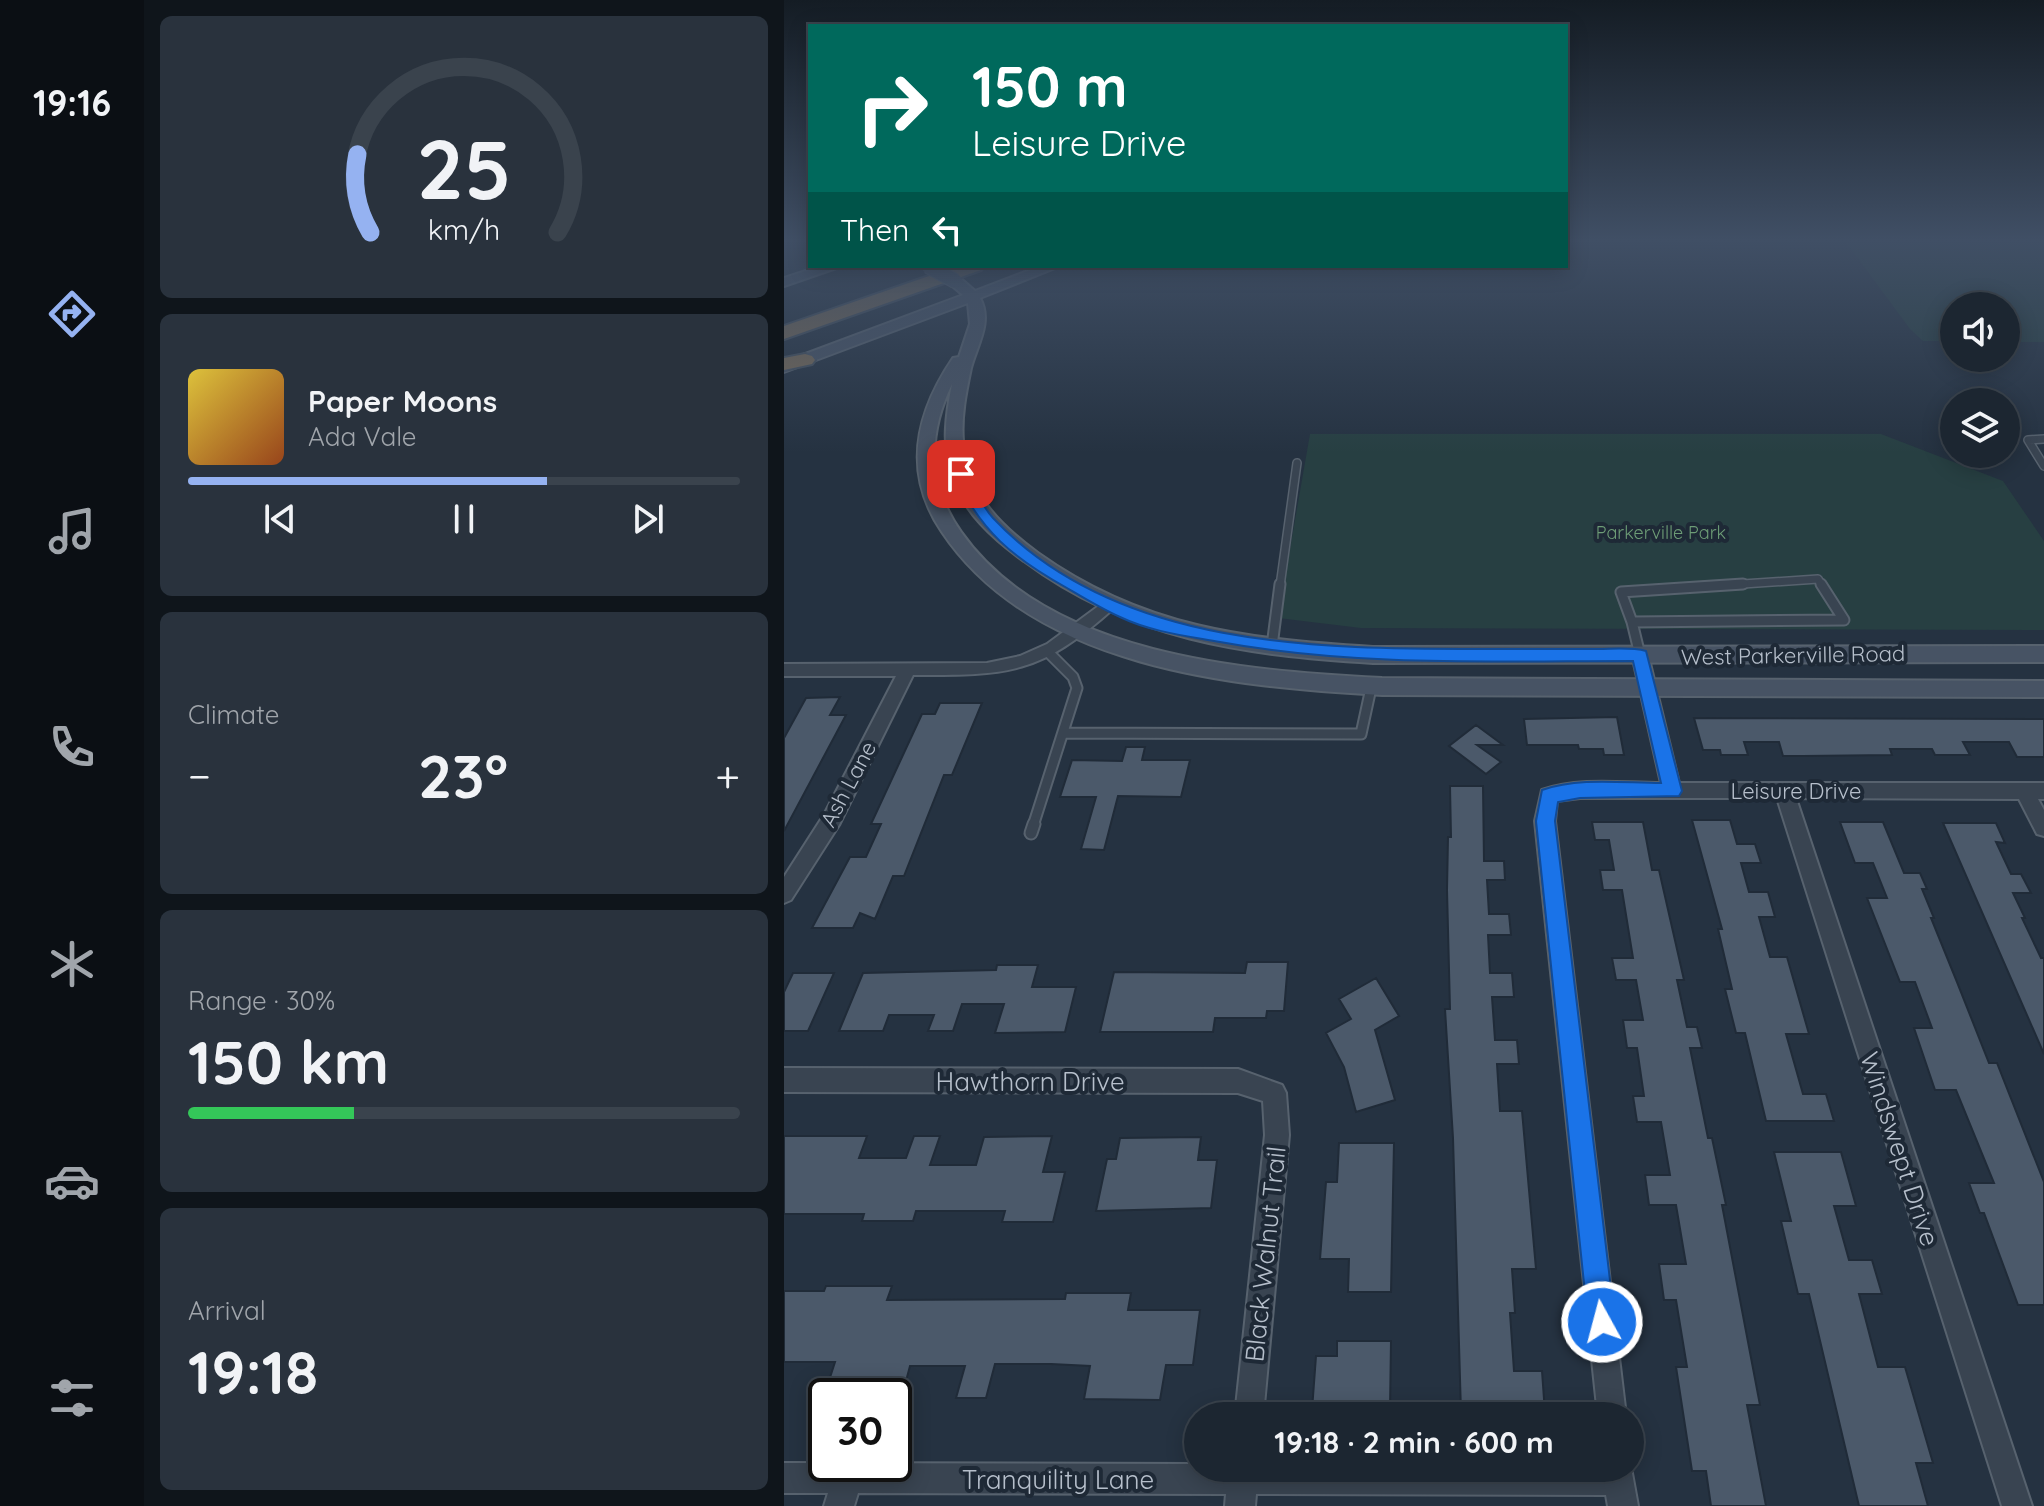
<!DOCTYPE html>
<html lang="en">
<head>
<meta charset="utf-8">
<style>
	body { margin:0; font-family:Quicksand,sans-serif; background:#29323d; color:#f1f3f6; height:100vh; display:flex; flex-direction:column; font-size:30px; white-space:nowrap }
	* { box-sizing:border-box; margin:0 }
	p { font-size:26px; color:#a0a5ab }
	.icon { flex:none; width:44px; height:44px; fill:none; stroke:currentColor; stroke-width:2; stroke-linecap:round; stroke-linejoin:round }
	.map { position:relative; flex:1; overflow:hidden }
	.sheet { display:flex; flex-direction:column; gap:16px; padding:16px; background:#0f151b; width:640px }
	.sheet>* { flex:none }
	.guide { position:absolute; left:24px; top:24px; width:760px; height:244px; border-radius:0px; box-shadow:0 4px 20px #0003,0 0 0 2px #3a434d; background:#00695c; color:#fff; overflow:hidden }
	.tools { position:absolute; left:1156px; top:292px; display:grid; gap:16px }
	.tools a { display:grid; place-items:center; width:80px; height:80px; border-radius:50%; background:#1c2631; box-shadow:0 4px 20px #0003,0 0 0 2px #3a434d; font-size:40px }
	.speed { position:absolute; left:24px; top:1378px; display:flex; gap:16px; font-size:40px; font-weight:700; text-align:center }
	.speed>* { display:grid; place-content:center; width:104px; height:104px; border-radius:50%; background:#1c2631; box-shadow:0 4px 20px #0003,0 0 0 2px #3a434d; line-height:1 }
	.speed .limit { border:4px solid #111; border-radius:12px; background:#fff; color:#111 }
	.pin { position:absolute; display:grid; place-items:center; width:68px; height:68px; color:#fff; margin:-34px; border-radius:16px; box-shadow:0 4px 12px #0006 }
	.me { position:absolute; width:88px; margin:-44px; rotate:353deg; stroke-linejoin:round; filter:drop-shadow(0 0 6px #0008) }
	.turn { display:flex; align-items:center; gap:28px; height:168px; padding:0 32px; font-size:36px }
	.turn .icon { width:104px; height:104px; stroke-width:2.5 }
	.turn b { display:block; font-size:56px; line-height:68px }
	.then { display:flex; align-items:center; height:76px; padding:0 32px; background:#0003; gap:16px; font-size:30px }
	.big { font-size:60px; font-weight:700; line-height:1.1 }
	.sheet .tile { flex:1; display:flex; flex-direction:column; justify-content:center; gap:12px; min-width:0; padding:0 28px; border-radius:12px; background:#29323d }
	.sheet .dial { align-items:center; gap:0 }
	.dial svg { height:208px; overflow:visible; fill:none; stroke:#3a434d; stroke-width:7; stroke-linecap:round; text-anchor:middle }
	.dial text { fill:#f1f3f6; stroke:none }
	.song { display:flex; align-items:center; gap:24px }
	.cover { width:96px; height:96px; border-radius:12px; background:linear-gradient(135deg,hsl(50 70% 55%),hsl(20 70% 35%)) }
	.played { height:8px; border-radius:4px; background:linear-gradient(90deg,#95b2f1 65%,#3a434d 65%) }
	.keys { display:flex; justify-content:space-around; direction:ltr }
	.heat { display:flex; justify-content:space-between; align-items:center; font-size:44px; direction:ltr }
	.charge { height:12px; border-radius:6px; background:linear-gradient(90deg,#34c759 30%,#3a434d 0) }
	.trip { position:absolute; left:400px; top:1402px; width:460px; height:80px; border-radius:40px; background:#1c2631; box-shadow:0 4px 20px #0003,0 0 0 2px #3a434d; font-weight:700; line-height:80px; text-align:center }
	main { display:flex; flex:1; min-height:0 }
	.tabs { display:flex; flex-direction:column; width:144px; justify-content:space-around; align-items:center; background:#0b0f14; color:#a0a5ab }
	.tabs .icon { width:56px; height:56px }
	.tabs .on { color:#95b2f1 }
	.tabs b { font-size:36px; color:#f1f3f6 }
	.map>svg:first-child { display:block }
	.green { fill:#273f42 }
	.building { fill:#4b596a; stroke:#202b38; stroke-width:2 }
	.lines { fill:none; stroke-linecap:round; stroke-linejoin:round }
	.service-far2-casing { stroke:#57626e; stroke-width:10 }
	.service-far1-casing { stroke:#57626e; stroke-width:13 }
	.service-casing { stroke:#57626e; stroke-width:15 }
	.minor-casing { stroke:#57626e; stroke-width:4 }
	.secondary-casing { stroke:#57626e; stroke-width:4 }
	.motorway-casing { stroke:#444f5b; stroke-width:4 }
	.service-far2 { stroke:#394451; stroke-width:7 }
	.service-far1 { stroke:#394451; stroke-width:9 }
	.service { stroke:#394451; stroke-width:11 }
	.minor { fill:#394451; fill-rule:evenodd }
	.secondary { fill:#475364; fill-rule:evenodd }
	.motorway { fill:#776956; fill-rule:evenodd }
	.secondary-bridge-casing { stroke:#57626e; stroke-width:16; stroke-linecap:butt }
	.secondary-bridge { stroke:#475364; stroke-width:14 }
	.route { fill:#1a73e8; stroke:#114b97; stroke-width:2 }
	.labels { text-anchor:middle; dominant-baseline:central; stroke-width:8; stroke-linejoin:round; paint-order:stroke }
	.far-park-label { font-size:18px; fill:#6d9c76; stroke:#1e2936 }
	.street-label { font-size:22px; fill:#b6bfcb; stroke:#1e2936 }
	.near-street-label { font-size:26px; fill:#b6bfcb; stroke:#1e2936 }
</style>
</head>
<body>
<main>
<nav class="tabs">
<b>19:16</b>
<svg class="icon on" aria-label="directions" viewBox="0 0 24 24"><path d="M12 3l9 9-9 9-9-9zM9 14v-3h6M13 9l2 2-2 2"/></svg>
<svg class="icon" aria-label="music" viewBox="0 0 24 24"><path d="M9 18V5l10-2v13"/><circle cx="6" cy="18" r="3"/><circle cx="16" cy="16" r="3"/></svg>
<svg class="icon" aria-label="phone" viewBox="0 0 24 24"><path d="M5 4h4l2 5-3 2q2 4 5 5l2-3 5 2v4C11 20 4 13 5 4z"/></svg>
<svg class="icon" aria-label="climate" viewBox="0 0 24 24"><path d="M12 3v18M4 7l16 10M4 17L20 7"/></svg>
<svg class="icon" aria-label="car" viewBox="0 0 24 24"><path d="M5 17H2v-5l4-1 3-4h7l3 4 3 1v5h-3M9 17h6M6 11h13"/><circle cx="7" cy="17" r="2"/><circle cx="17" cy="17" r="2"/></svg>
<svg class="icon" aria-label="filters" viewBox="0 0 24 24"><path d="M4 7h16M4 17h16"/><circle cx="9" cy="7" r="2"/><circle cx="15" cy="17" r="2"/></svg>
</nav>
<section class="sheet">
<div class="tile dial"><svg viewBox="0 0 100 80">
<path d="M14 69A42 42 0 1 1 86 69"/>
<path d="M14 69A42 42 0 0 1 9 39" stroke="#95b2f1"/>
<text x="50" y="56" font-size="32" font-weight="700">25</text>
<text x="50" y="72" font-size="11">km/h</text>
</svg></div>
<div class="tile">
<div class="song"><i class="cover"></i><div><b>Paper Moons</b><p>Ada Vale</p></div></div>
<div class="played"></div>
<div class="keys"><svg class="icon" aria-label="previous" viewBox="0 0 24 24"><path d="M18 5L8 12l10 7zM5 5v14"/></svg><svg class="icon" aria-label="pause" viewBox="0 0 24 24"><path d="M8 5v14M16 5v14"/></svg><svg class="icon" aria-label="next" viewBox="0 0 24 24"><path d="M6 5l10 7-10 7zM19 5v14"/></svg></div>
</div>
<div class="tile"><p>Climate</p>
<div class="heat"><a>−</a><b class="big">23°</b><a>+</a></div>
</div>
<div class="tile"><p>Range · 30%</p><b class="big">150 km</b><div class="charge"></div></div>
<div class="tile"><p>Arrival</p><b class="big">19:18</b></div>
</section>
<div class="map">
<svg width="1260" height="1506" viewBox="0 0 1260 1506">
	<rect width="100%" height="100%" fill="#253241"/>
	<path class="green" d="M 1062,242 L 1260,242 L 1260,342 L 1222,342 L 1222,306 L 1170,306 L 1170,341 L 1139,341 L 1126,329 Z
		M 526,434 L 1097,434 L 1219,481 L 1260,541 L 1260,630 L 577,628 L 494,618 Z"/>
	<path class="building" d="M 56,697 L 46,715 L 62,715 L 0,831 L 0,738 L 22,698 Z
		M 156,703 L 198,703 L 168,775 L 160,775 L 120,876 L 109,876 L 91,919 L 76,913 L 69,928 L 28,928 L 66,857 L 82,857 L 97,824 L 87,824 L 138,714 L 151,714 Z
		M 833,717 L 840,755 L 820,755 L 819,749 L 795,749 L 794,745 L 743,745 L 740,719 Z
		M 910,718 L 1260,719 L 1260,757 L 1233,757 L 1225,742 L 1179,742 L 1186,755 L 1151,755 L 1148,749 L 1106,749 L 1108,755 L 1019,756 L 999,756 L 995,742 L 960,742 L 964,755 L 937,755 L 936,750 L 919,750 Z
		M 692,725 L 719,745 L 693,745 L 717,762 L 702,774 L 665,746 Z
		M 342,747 L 361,747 L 358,760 L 406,760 L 397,797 L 334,796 L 320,850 L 297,849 L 312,797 L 276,797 L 288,760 L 338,761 Z
		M 666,786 L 699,786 L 700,861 L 720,861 L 721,880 L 703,880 L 705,914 L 725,914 L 727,935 L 704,935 L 706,973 L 728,973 L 730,997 L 708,997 L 711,1040 L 733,1040 L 735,1064 L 713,1064 L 716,1111 L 738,1111 L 752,1269 L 728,1269 L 731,1313 L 726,1313 L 730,1371 L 758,1371 L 761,1413 L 677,1413 L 669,1138 L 661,1009 L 666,1009 L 663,890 L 664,837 L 667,837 Z
		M 908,820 L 946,820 L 953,844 L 971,844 L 977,863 L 957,863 L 965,892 L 984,892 L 991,917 L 975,917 L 986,957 L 1003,957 L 1025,1034 L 1002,1034 L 1019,1094 L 1042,1094 L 1050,1121 L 982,1121 L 961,1033 L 952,1033 L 941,989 L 948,989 L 934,929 L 938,929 Z
		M 808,822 L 859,822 L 868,870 L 875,870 L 900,980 L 893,980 L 903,1027 L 913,1027 L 918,1048 L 906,1048 L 924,1138 L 928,1138 L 942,1205 L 938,1205 L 976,1405 L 963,1405 L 982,1506 L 927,1506 L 922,1471 L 908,1471 L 892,1367 L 903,1367 L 892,1300 L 880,1300 L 875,1264 L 902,1264 L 892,1205 L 865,1205 L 861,1175 L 886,1175 L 877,1122 L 853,1122 L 849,1096 L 860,1096 L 853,1048 L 843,1048 L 839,1020 L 859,1020 L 852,980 L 832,980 L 828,958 L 849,958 L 838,890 L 819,890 L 816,870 L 830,870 L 825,840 L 811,840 Z
		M 1056,822 L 1099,822 L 1120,873 L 1136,873 L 1143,889 L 1138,889 L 1150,918 L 1147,918 L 1173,982 L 1205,1063 L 1213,1063 L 1260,1182 L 1260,1305 L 1234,1305 L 1200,1213 L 1196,1213 L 1185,1183 L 1210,1183 L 1172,1090 L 1151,1090 L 1130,1028 L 1148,1028 L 1131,982 L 1116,982 L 1083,898 L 1103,898 L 1089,863 L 1071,863 Z
		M 1159,823 L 1212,823 L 1221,843 L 1212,842 L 1227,874 L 1237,874 L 1247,893 L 1229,893 L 1241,918 L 1238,918 L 1257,958 L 1260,958 L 1260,1054 Z
		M 463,962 L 504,962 L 500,1011 L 483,1011 L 482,1018 L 431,1018 L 429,1032 L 316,1032 L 330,972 L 461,973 Z
		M 213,965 L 254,965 L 248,987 L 292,987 L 281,1032 L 211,1033 L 220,1004 L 178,1004 L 169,1031 L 144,1031 L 150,1015 L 105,1015 L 99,1031 L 55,1031 L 79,973 L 212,970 Z
		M 9,973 L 50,973 L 24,1031 L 0,1031 L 0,992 Z
		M 592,978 L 615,1016 L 591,1030 L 611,1100 L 572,1112 L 560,1067 L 542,1033 L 567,1019 L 555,999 Z
		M 0,1136 L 83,1136 L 75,1158 L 122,1158 L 130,1136 L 156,1136 L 146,1165 L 192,1165 L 200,1137 L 268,1136 L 259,1172 L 281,1172 L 269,1222 L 218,1222 L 221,1211 L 132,1211 L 129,1221 L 78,1221 L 80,1214 L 0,1214 Z
		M 417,1137 L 414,1160 L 433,1160 L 427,1208 L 312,1211 L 323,1159 L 332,1159 L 336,1138 Z
		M 555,1143 L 610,1143 L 607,1292 L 564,1292 L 565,1259 L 536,1259 L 542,1182 L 553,1182 Z
		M 990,1152 L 1057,1152 L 1072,1206 L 1050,1206 L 1065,1260 L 1088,1260 L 1098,1294 L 1075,1294 L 1094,1367 L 1121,1367 L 1149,1463 L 1132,1463 L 1144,1506 L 1075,1506 L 1025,1294 L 1014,1294 L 997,1221 L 1007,1221 Z
		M 42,1286 L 108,1286 L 103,1300 L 281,1299 L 282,1293 L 347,1293 L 344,1310 L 416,1310 L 409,1365 L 382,1365 L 376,1400 L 300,1399 L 306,1366 L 267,1364 L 211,1364 L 202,1398 L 172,1398 L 181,1366 L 126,1366 L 118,1396 L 40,1396 L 51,1362 L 0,1362 L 0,1291 L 40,1291 Z
		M 553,1341 L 607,1341 L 606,1410 L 528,1410 L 532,1356 L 553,1356 Z"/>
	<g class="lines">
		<g class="service-far2-casing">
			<path id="service-far2" d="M 1260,439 L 1244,440 L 1260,466
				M 496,586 L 513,463
				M 929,586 L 1034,579 L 1038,586"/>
		</g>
		<g class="service-far1-casing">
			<path id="service-far1" d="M 848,622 L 856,655
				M 848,622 L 837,592 L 959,584
				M 848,622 L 1060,620 L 1037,584
				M 488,646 L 496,584
				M 279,733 L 577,734 L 587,688
				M 249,826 L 293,688 L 289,677 L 264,652"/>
		</g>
		<g class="service-casing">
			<path id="service" d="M 247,833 L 250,824"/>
		</g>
		<g class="minor-casing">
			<path id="minor" d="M 324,599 L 332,604 L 330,608 C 255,675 226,675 129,675 L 55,825 L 7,900 L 0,903 L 0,877 L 41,813 L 112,676 L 0,676 L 0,664 L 203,663 L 236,656 L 263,644 Z
				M 856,649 L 864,655 L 895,783 L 1260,783 L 1260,799 L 1254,799 L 1260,810 L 1260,836 L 1253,834 L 1235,799 L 1012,798 L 1248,1506 L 1218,1506 L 993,798 L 796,798 L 773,801 L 771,821 L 842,1416 L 814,1416 L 751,821 L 758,790 C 795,777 838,783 877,783 L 848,655 Z
				M 0,1068 L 454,1069 L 498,1085 L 502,1093 L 505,1135 L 479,1416 L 451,1416 L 481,1135 L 479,1101 L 454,1093 L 0,1092 Z
				M 846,1462 L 854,1506 L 824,1506 L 822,1495 L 472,1494 L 471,1506 L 441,1506 L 442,1494 L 74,1493 L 70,1506 L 40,1506 L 44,1493 L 0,1493 L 0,1463 L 414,1464 L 414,1468 L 846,1468 Z"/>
		</g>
		<g class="secondary-casing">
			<path id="secondary" d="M 37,266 L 58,266 L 0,286 L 0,278 Z
				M 257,266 L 276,266 L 196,298 C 209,322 193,345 187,368 C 182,392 177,416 179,441 C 183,492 214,524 254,553 C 359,628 463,639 589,647 L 1260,646 L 1260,662 L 589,663 C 460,655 346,640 240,561 C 209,539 179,512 167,474 C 158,444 162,414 168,384 C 143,435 144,485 177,532 C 264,656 461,671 598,678 L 1260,681 L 1260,697 L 598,695 C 449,687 249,668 158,532 C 118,473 131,414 169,358 L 175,357 L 186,324 L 184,303 L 0,372 L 0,362 L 179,295 L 166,284 L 166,278 L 176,278 L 191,291 Z"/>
		</g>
		<g class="motorway-casing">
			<path id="motorway" d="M 174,266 L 200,266 L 197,270 L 0,339 L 0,326 Z
				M 21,354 L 28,356 L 31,360 L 28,364 L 0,370 L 0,358 Z"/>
		</g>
		<use href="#service-far2" class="service-far2"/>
		<use href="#service-far1" class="service-far1"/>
		<use href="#service" class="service"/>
		<use href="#minor" class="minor"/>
		<use href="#secondary" class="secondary"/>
		<use href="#motorway" class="motorway"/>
		<g class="secondary-bridge-casing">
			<path id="secondary-bridge" d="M 144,266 L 171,281"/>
		</g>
		<use href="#secondary-bridge" class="secondary-bridge"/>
	</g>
	<linearGradient id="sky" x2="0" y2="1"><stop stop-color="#141c24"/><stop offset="0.53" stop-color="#404f65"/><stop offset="1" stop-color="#404f65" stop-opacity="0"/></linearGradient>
	<rect width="1260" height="453" fill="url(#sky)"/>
	<path class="route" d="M 172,471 L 182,471 C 191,487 196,504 209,518 C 336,653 545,649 717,649 C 749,649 781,649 814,649 C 829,649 847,647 862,651 L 898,791 L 895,796 L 796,798 L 774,802 L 771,821 L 831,1322 L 827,1332 L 818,1336 L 808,1332 L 804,1322 L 752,821 L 758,790 C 795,777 838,783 877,783 L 849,661 C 711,661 573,667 436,642 C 403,636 367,632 336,617 C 318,609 300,598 283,588 C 229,558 196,531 170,474 Z"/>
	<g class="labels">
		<g class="far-park-label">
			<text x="877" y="532">Parkerville Park</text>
		</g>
		<g class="street-label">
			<text transform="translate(1009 655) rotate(-1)">West Parkerville Road</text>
			<text transform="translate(64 784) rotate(-62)">Ash Lane</text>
			<text x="1012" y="791">Leisure Drive</text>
		</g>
		<g class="near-street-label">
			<text x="246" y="1081">Hawthorn Drive</text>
			<text transform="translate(1116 1149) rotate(72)">Windswept Drive</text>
			<text transform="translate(481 1254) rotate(-84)">Black Walnut Trail</text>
			<text x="274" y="1479">Tranquility Lane</text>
		</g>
	</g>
</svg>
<div class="tools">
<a><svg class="icon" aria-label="sound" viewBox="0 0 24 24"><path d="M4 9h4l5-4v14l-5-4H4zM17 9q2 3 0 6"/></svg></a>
<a><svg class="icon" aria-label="layers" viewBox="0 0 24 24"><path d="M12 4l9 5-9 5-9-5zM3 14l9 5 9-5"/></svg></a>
</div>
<div class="speed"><div class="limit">30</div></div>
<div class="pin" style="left:177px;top:474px;background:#d93025"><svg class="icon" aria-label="arrive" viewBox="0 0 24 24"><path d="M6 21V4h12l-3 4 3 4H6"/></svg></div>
<svg class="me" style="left:818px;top:1322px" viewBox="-20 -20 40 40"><circle r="17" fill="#1a73e8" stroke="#fff" stroke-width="3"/><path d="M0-11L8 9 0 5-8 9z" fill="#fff"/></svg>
<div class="trip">19:18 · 2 min · 600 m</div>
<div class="guide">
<div class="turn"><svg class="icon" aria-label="right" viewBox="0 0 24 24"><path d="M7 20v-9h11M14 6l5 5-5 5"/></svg><div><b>150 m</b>Leisure Drive</div></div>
<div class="then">Then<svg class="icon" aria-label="left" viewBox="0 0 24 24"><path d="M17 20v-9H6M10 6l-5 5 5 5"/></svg></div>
</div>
</div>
</main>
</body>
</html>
